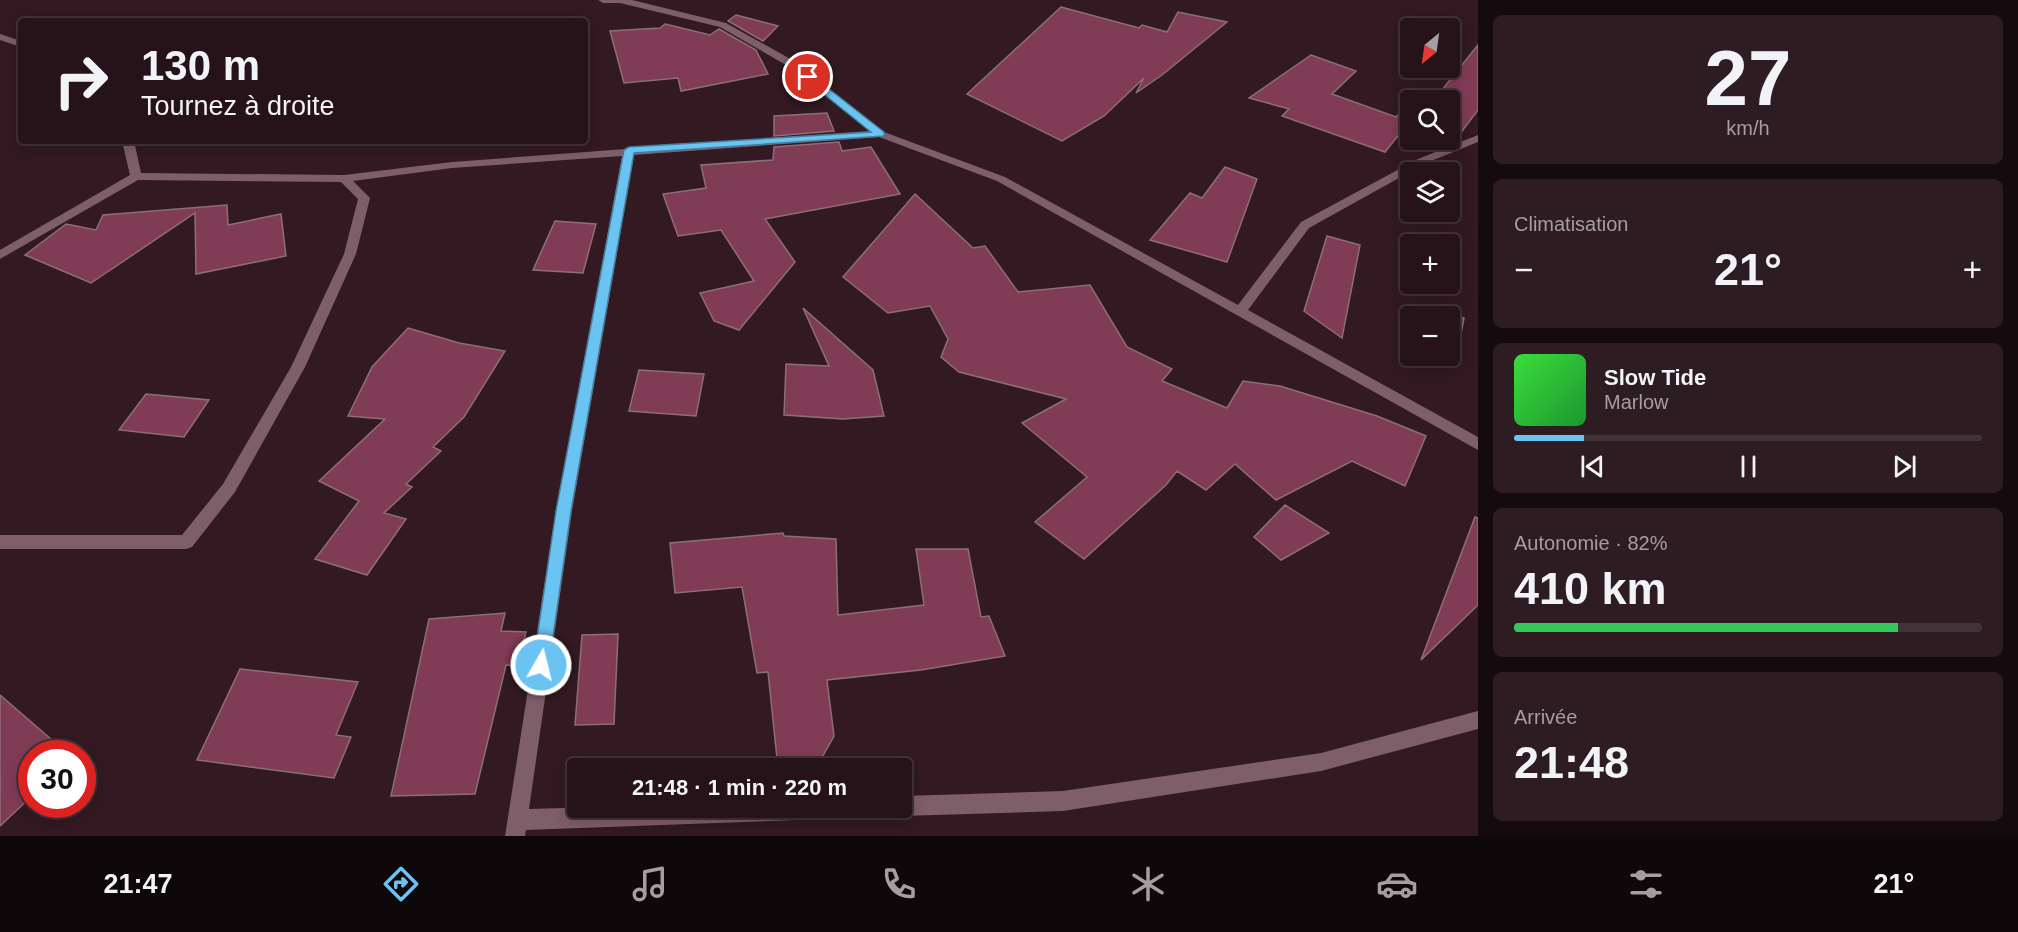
<!DOCTYPE html>
<html lang="fr">
<head>
<meta charset="utf-8">
<style>
	body { margin:0; font-family:Arial,sans-serif; background:#2e1c23; color:#f1f3f6; height:100vh; display:flex; flex-direction:column; font-size:22px; white-space:nowrap }
	* { box-sizing:border-box; margin:0 }
	p { font-size:20px; color:#a49ea2 }
	.icon { flex:none; width:33px; height:33px; fill:none; stroke:currentColor; stroke-width:2; stroke-linecap:round; stroke-linejoin:round }
	.map { position:relative; flex:1; overflow:hidden }
	.panel { display:flex; flex-direction:column; gap:15px; padding:15px; background:#150a0e; width:540px }
	.panel>* { flex:none }
	.top-card { position:absolute; left:18px; top:18px; width:570px; height:126px; border-radius:6px; box-shadow:0 3px 15px #0003,0 0 0 2px #423239; background:#26131a; color:#f1f3f6; overflow:hidden }
	.needle { width:39px; rotate:209deg }
	.buttons { position:absolute; left:1400px; top:18px; display:grid; gap:12px }
	.buttons a { display:grid; place-items:center; width:60px; height:60px; border-radius:6px; background:#26131a; box-shadow:0 3px 15px #0003,0 0 0 2px #423239; font-size:30px }
	.speed { position:absolute; left:18px; top:740px; display:flex; gap:12px; font-size:30px; font-weight:700; text-align:center }
	.speed>* { display:grid; place-content:center; width:78px; height:78px; border-radius:50%; background:#26131a; box-shadow:0 3px 15px #0003,0 0 0 2px #423239; line-height:1 }
	.speed .limit { border:9px solid #d22; background:#fff; color:#111 }
	.pin { position:absolute; display:grid; place-items:center; width:51px; height:51px; color:#fff; margin:-26px; border:3px solid #fff; border-radius:50%; box-shadow:0 2px 6px #0007 }
	.me { position:absolute; width:66px; margin:-33px; rotate:8deg; stroke-linejoin:round; filter:drop-shadow(0 0 4px #0008) }
	.turn { display:flex; align-items:center; gap:21px; height:126px; padding:0 24px; font-size:27px }
	.turn .icon { width:78px; height:78px; stroke-width:2.5 }
	.turn b { display:block; font-size:42px; line-height:51px }
	.big { font-size:45px; font-weight:600; line-height:1.1 }
	.panel .tile { flex:1; display:flex; flex-direction:column; justify-content:center; gap:9px; min-width:0; padding:0 21px; border-radius:9px; background:#2e1c23 }
	.panel .dial { align-items:center; gap:0 }
	.dial b { font-size:78px; line-height:1 }
	.song { display:flex; align-items:center; gap:18px }
	.cover { width:72px; height:72px; border-radius:9px; background:linear-gradient(135deg,hsl(120 70% 55%),hsl(130 70% 35%)) }
	.played { height:6px; border-radius:3px; background:linear-gradient(90deg,#6bc3f2 15%,#423239 15%) }
	.keys { display:flex; justify-content:space-around; direction:ltr }
	.heat { display:flex; justify-content:space-between; align-items:center; font-size:33px; direction:ltr }
	.charge { height:9px; border-radius:4px; background:linear-gradient(90deg,#34c759 82%,#423239 0) }
	.trip { position:absolute; left:567px; top:758px; width:345px; height:60px; border-radius:6px; background:#26131a; box-shadow:0 3px 15px #0003,0 0 0 2px #423239; font-weight:600; line-height:60px; text-align:center }
	.menu { display:flex; height:96px; justify-content:space-around; align-items:center; background:#0f080a; color:#a49ea2 }
	.menu .icon { width:42px; height:42px }
	.menu .current { color:#6bc3f2 }
	.menu b { font-size:27px; color:#f1f3f6 }
	main { display:flex; flex:1; min-height:0 }
	.map>svg:first-child { display:block }
	.building { fill:#803c55; stroke:#8d6e77; stroke-width:1.5 }
	.lines { fill:none; stroke-linecap:round; stroke-linejoin:round }
	.minor { fill:#7e5e68; fill-rule:evenodd }
	.route { fill:#6bc3f2; stroke:#467f9d; stroke-width:1.5 }
</style>
</head>
<body>
<main>
<div class="map">
<svg width="1478" height="836" viewBox="0 0 1478 836">
	<rect width="100%" height="100%" fill="#321922"/>
	<path class="building" d="M 1061,7 L 1139,28 L 1142,25 L 1167,32 L 1178,12 L 1227,22 L 1162,75 L 1136,93 L 1144,78 L 1104,116 L 1062,141 L 967,94 Z
		M 736,15 L 778,26 L 763,41 L 728,21 Z
		M 665,24 L 710,35 L 719,29 L 756,50 L 768,74 L 681,91 L 678,78 L 624,83 L 610,31 L 660,28 Z
		M 1478,45 L 1478,110 L 1453,143 L 1442,147 L 1422,140 L 1449,140 L 1449,100 L 1413,100 L 1418,95 L 1434,100 Z
		M 1311,55 L 1356,71 L 1332,94 L 1396,117 L 1410,103 L 1410,135 L 1401,132 L 1385,152 L 1282,116 L 1289,109 L 1249,98 Z
		M 827,113 L 834,131 L 774,136 L 774,116 Z
		M 839,142 L 842,151 L 871,147 L 900,194 L 765,219 L 795,262 L 739,330 L 714,321 L 700,293 L 754,281 L 721,230 L 678,236 L 663,194 L 706,188 L 701,165 L 773,160 L 774,147 Z
		M 1225,167 L 1257,179 L 1227,262 L 1150,240 L 1190,193 L 1202,198 Z
		M 915,194 L 973,248 L 985,246 L 1018,292 L 1090,285 L 1127,347 L 1172,369 L 1162,381 L 1227,408 L 1243,381 L 1280,386 L 1377,416 L 1426,436 L 1405,486 L 1352,461 L 1276,500 L 1235,464 L 1206,490 L 1177,471 L 1166,485 L 1084,559 L 1035,522 L 1087,477 L 1022,423 L 1066,399 L 959,372 L 941,357 L 948,339 L 930,306 L 888,313 L 843,277 Z
		M 227,205 L 228,225 L 281,214 L 286,256 L 196,274 L 195,213 L 91,283 L 25,255 L 66,224 L 96,230 L 103,215 Z
		M 555,221 L 596,224 L 583,273 L 533,270 Z
		M 1327,236 L 1360,245 L 1342,338 L 1304,311 Z
		M 1424,306 L 1464,318 L 1456,360 L 1441,356 L 1449,356 L 1449,316 L 1422,316 Z
		M 803,308 L 873,370 L 884,416 L 843,419 L 784,415 L 786,364 L 829,366 Z
		M 408,328 L 459,343 L 505,351 L 464,417 L 433,447 L 441,451 L 406,484 L 412,487 L 384,513 L 406,519 L 367,575 L 315,559 L 359,501 L 319,481 L 385,419 L 348,416 L 372,367 Z
		M 639,370 L 704,374 L 696,416 L 629,411 Z
		M 146,394 L 209,400 L 184,437 L 119,430 Z
		M 1285,505 L 1329,533 L 1281,560 L 1254,537 Z
		M 1475,517 L 1478,518 L 1478,605 L 1421,660 Z
		M 783,533 L 784,536 L 836,539 L 838,615 L 924,605 L 916,549 L 968,549 L 981,617 L 989,616 L 1005,656 L 921,670 L 827,680 L 834,736 L 816,768 L 778,768 L 768,672 L 757,673 L 742,587 L 675,593 L 670,543 Z
		M 505,613 L 501,631 L 526,632 L 518,666 L 506,665 L 475,794 L 391,796 L 429,619 Z
		M 618,634 L 614,724 L 575,725 L 582,635 Z
		M 240,669 L 358,682 L 336,735 L 351,737 L 334,778 L 197,760 Z
		M 0,695 L 67,753 L 32,753 L 32,796 L 0,826 Z"/>
	<g class="lines">
		<path class="minor" d="M 598,0 L 632,0 L 726,23 L 794,61 L 884,132 L 1005,177 L 1238,305 L 1301,222 L 1418,159 L 1478,135 L 1478,142 L 1426,163 L 1309,228 L 1248,310 L 1478,437 L 1478,450 L 997,181 L 879,137 L 634,155 L 572,511 L 529,809 L 597,807 L 891,807 L 888,814 L 881,817 L 526,830 L 525,836 L 505,836 L 556,511 L 622,156 L 452,168 L 353,181 L 370,198 L 356,254 L 305,367 L 235,492 L 192,547 L 186,549 L 0,549 L 0,535 L 182,535 L 223,484 L 291,367 L 344,254 L 358,199 L 341,182 L 138,180 L 0,259 L 0,250 L 130,175 L 122,141 L 134,141 L 141,173 L 344,175 L 452,162 L 870,131 L 786,65 L 720,27 L 620,3 L 603,3 Z
			M 0,34 L 21,41 L 21,47 L 0,40 Z
			M 1478,711 L 1478,729 L 1321,771 L 1063,811 L 902,816 L 895,813 L 892,807 L 902,807 L 902,796 L 1063,791 L 1321,753 Z"/>
	</g>
	<path class="route" d="M 805,75 L 811,75 L 884,132 L 884,136 L 634,153 L 571,511 L 549,665 L 547,670 L 541,673 L 535,670 L 533,665 L 556,511 L 624,150 L 629,147 L 871,132 L 805,79 Z"/>
</svg>
<div class="buttons">
<a><svg class="needle" viewBox="-14 -14 28 28"><path d="M0-13l5 13h-10z" fill="#e53935"/><path d="M0 13l5-13h-10z" fill="#a49ea2"/></svg></a>
<a><svg class="icon" aria-label="search" viewBox="0 0 24 24"><circle cx="10" cy="10" r="6"/><path d="M15 15l6 6"/></svg></a>
<a><svg class="icon" aria-label="layers" viewBox="0 0 24 24"><path d="M12 4l9 5-9 5-9-5zM3 14l9 5 9-5"/></svg></a>
<a>+</a>
<a>−</a>
</div>
<div class="speed"><div class="limit">30</div></div>
<div class="pin" style="left:808px;top:77px;background:#d93025"><svg class="icon" aria-label="arrive" viewBox="0 0 24 24"><path d="M6 21V4h12l-3 4 3 4H6"/></svg></div>
<svg class="me" style="left:541px;top:665px" viewBox="-20 -20 40 40"><circle r="17" fill="#6bc3f2" stroke="#fff" stroke-width="3"/><path d="M0-11L8 9 0 5-8 9z" fill="#fff"/></svg>
<div class="trip">21:48 · 1 min · 220 m</div>
<div class="top-card">
<div class="turn"><svg class="icon" aria-label="right" viewBox="0 0 24 24"><path d="M7 20v-9h11M14 6l5 5-5 5"/></svg><div><b>130 m</b>Tournez à droite</div></div>
</div>
</div>
<section class="panel">
<div class="tile dial"><b>27</b><p>km/h</p></div>
<div class="tile"><p>Climatisation</p>
<div class="heat"><a>−</a><b class="big">21°</b><a>+</a></div>
</div>
<div class="tile">
<div class="song"><i class="cover"></i><div><b>Slow Tide</b><p>Marlow</p></div></div>
<div class="played"></div>
<div class="keys"><svg class="icon" aria-label="previous" viewBox="0 0 24 24"><path d="M18 5L8 12l10 7zM5 5v14"/></svg><svg class="icon" aria-label="pause" viewBox="0 0 24 24"><path d="M8 5v14M16 5v14"/></svg><svg class="icon" aria-label="next" viewBox="0 0 24 24"><path d="M6 5l10 7-10 7zM19 5v14"/></svg></div>
</div>
<div class="tile"><p>Autonomie · 82%</p><b class="big">410 km</b><div class="charge"></div></div>
<div class="tile"><p>Arrivée</p><b class="big">21:48</b></div>
</section>
</main>
<nav class="menu">
<b>21:47</b>
<svg class="icon current" aria-label="directions" viewBox="0 0 24 24"><path d="M12 3l9 9-9 9-9-9zM9 14v-3h6M13 9l2 2-2 2"/></svg>
<svg class="icon" aria-label="music" viewBox="0 0 24 24"><path d="M9 18V5l10-2v13"/><circle cx="6" cy="18" r="3"/><circle cx="16" cy="16" r="3"/></svg>
<svg class="icon" aria-label="phone" viewBox="0 0 24 24"><path d="M5 4h4l2 5-3 2q2 4 5 5l2-3 5 2v4C11 20 4 13 5 4z"/></svg>
<svg class="icon" aria-label="climate" viewBox="0 0 24 24"><path d="M12 3v18M4 7l16 10M4 17L20 7"/></svg>
<svg class="icon" aria-label="car" viewBox="0 0 24 24"><path d="M5 17H2v-5l4-1 3-4h7l3 4 3 1v5h-3M9 17h6M6 11h13"/><circle cx="7" cy="17" r="2"/><circle cx="17" cy="17" r="2"/></svg>
<svg class="icon" aria-label="filters" viewBox="0 0 24 24"><path d="M4 7h16M4 17h16"/><circle cx="9" cy="7" r="2"/><circle cx="15" cy="17" r="2"/></svg>
<b>21°</b>
</nav>
</body>
</html>
